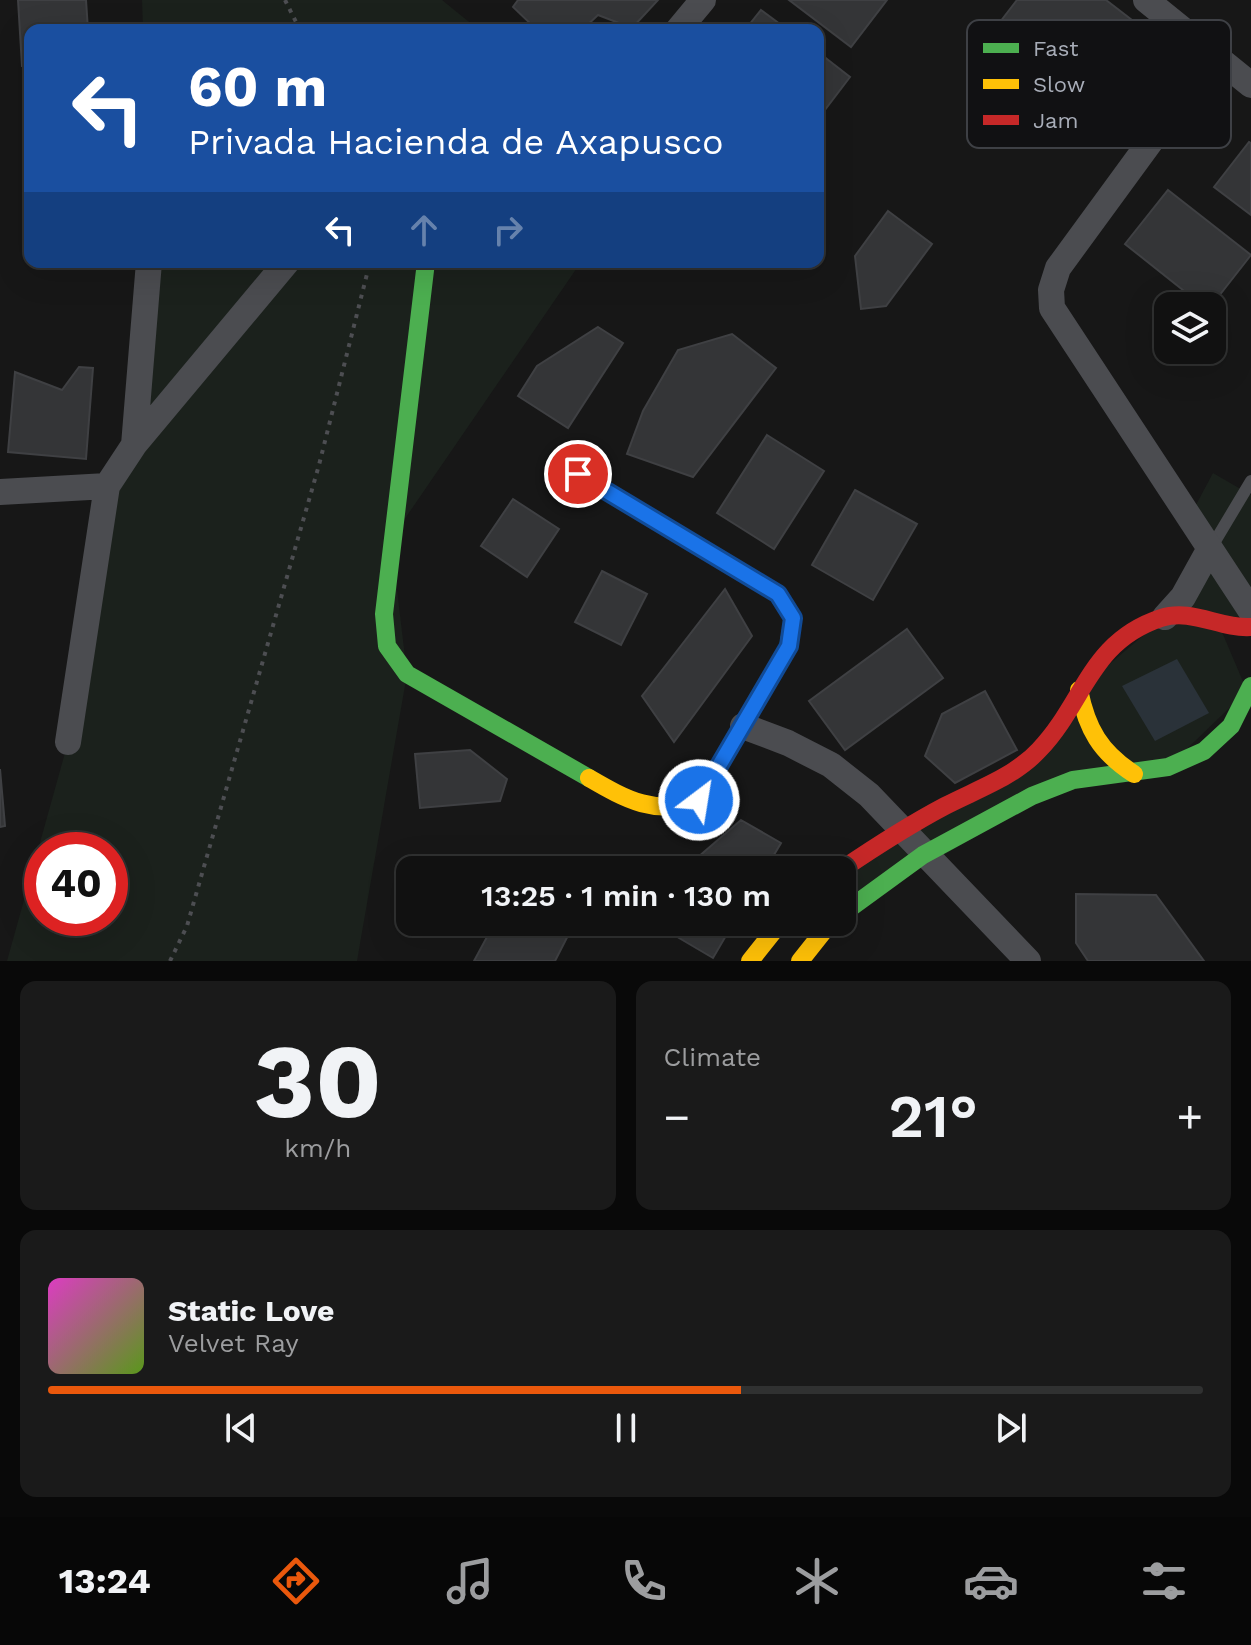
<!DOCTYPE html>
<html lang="en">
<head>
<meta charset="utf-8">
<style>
	body { margin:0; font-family:"Work Sans",sans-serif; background:#1a1a1a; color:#f1f3f6; height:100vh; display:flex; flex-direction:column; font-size:30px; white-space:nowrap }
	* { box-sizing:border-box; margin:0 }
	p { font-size:26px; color:#9c9d9f }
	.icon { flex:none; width:44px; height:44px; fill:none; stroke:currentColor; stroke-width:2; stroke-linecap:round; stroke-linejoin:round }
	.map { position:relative; height:961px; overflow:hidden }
	.sheet { display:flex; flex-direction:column; gap:20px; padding:20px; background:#090909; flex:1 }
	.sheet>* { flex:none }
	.top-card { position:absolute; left:24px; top:24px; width:800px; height:244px; border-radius:16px; box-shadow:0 8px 32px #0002,0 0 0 2px #303131; background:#1a4fa0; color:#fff; overflow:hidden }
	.fabs { position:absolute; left:1154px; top:292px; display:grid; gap:16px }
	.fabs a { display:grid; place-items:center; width:72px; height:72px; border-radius:16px; background:#111; box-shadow:0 8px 32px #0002,0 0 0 2px #303131; font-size:40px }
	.speed { position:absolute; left:24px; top:832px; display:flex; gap:16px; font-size:40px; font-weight:700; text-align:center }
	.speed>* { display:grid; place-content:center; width:104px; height:104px; border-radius:50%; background:#111; box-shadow:0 8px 32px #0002,0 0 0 2px #303131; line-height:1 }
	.speed .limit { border:12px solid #d22; background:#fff; color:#111 }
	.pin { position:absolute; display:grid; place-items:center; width:68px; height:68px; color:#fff; margin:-34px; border:4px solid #fff; border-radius:50%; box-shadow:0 2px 8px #0007 }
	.me { position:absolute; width:88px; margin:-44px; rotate:31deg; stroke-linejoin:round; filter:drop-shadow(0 0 6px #0008) }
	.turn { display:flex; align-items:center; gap:28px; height:168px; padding:0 32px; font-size:36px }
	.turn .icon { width:104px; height:104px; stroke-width:2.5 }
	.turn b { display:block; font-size:56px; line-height:68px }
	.lanes { display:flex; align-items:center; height:76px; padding:0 32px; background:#0003; justify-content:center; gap:40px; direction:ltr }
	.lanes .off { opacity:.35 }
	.big { font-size:60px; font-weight:600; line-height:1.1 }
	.sheet .widget { flex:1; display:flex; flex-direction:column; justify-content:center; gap:12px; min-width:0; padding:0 28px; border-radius:16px; background:#1a1a1a }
	.sheet .dial { align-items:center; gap:0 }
	.dial b { font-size:104px; line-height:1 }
	.song { display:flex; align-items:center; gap:24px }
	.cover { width:96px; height:96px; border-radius:12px; background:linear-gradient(135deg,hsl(310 70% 55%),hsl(90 70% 35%)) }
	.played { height:8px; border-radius:4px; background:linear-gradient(90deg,#ea580c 60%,#303131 60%) }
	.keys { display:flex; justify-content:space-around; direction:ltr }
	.heat { display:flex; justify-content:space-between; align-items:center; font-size:44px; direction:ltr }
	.sheet .tiles { flex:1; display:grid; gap:20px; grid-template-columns:1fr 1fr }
	.widget:last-child { grid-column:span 2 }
	.trip { position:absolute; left:396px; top:856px; width:460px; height:80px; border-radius:16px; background:#111; box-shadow:0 8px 32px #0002,0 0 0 2px #303131; font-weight:600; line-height:80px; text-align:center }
	.tab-bar { display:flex; height:128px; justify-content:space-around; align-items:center; background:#070707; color:#9c9d9f }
	.tab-bar .icon { width:56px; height:56px }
	.tab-bar .on { color:#ea580c }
	.tab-bar b { font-size:36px; color:#f1f3f6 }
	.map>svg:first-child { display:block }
	.green { fill:#1b211c; fill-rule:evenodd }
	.water { fill:#2a3239 }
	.building { fill:#343537; stroke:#3f4043; stroke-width:2 }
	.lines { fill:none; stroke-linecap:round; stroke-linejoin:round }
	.path { stroke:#4d4e52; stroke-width:4; stroke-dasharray:4 6; stroke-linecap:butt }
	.lane { stroke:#4b4c50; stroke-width:12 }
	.street { stroke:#4b4c50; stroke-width:26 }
	.fast { stroke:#4caf50; stroke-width:18 }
	.slow { stroke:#ffc107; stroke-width:18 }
	.jam { stroke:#c62828; stroke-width:18 }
	.route-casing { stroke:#114b97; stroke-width:20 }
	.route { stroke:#1a73e8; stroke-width:14 }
	.key { fill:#111113; stroke:#3e4045; stroke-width:2 }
	.key-label { font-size:22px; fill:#a8adb8 }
</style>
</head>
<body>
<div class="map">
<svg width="1251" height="961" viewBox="0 0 1251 961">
	<rect width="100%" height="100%" fill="#171717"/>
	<path class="green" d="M 142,0 L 442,0 L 479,30 L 143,30 Z
		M 149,262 L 581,262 L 391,539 L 407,674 L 357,961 L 7,961 L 68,742 L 107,486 L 134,445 ZM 42,850 L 110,850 L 110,918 L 42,918 Z
		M 1213,473 L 1251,495 L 1251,627 L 1219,625 L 1247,691 L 1168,767 L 1073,780 L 842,914 L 842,870 L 1023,764 L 1079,690 L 1165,617 L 1209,550 L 1189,518 Z"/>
	<path class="water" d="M 1177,659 L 1209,713 L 1155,741 L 1122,686 Z"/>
	<path class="building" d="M 18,0 L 86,0 L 88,30 L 30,30 L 30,65 L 22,66 Z
		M 518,0 L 658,0 L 632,28 L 598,15 L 582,30 L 537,30 L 513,7 Z
		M 789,0 L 887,0 L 851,47 Z
		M 1017,0 L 1106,0 L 1176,54 L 1118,129 L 999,37 L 990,35 Z
		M 761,10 L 788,30 L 745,30 Z
		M 818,52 L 850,77 L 818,119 Z
		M 1249,142 L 1251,143 L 1251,215 L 1214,187 Z
		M 1168,190 L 1251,255 L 1211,306 L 1203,306 L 1125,244 Z
		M 888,211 L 932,244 L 886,306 L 861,309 L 855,256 Z
		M 598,327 L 623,343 L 568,428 L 518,396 L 537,366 Z
		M 732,334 L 776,368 L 693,477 L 627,454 L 643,411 L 678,350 Z
		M 79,367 L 93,368 L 86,459 L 8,452 L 15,372 L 62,390 Z
		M 767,435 L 824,471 L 774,549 L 717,513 Z
		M 855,490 L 917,524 L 873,600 L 812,565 Z
		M 513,499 L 559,529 L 527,577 L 481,546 Z
		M 602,571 L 647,594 L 621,645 L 575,622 Z
		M 725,589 L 752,636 L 674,742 L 642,696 Z
		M 907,629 L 943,678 L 845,750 L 809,701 Z
		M 985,691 L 1017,750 L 955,783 L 925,756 L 942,714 Z
		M 470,750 L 507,779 L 500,801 L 420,808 L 415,754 Z
		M 0,769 L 5,826 L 0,827 Z
		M 741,820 L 781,843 L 765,870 L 683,870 Z
		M 1076,894 L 1156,895 L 1204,961 L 1088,961 L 1076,943 Z
		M 495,922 L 575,922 L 555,961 L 474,961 Z
		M 652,922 L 734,922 L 713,958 Z"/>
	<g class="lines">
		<path class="path" d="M 285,0 L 300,30
			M 170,961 L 187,926 L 319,465 L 370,262"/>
		<path class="lane" d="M 1211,548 L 1251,481"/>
		<path class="street" d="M 1146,0 L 1251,85
			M 678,30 L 703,0
			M 1213,56 L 1058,268 L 1051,290 L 1052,308 L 1251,611
			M 134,445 L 149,262
			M 0,492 L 107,486 L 134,445 L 287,262
			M 1165,617 L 1183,597 L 1209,550
			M 743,726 L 788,743 L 831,765 L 869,795 L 1028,961
			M 68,742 L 107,486"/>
		<path class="fast" d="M 426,262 L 384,614 L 387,646 L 407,674 L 589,778
			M 578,474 L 778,594 L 793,618 L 788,648
			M 842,914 L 923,855 L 1032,796 L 1073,780 L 1168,767 L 1204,751 L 1231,726 L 1251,686"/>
		<path class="slow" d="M 1079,690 C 1087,729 1100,752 1134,774
			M 589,778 C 627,800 655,816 699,800 L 788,648
			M 750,961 L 781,922
			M 800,961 L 831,922"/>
		<path class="jam" d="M 841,870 C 875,847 909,825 945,806 C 978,789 1014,777 1039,750 C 1085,702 1089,642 1161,618 C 1192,608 1220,629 1251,627"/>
	</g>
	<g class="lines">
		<g class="route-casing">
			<path id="route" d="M 578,474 L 778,594 L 793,618 L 789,646 L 699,800"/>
		</g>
		<use href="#route" class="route"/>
	</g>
	<rect x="967" y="20" width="264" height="128" rx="12" class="key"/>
	<rect x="983" y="43" width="36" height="10" fill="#4caf50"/>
	<rect x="983" y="79" width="36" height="10" fill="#ffc107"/>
	<rect x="983" y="115" width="36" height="10" fill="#c62828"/>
	<g class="key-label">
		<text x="1033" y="56">Fast</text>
		<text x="1033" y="92">Slow</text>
		<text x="1033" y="128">Jam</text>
	</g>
</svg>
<div class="fabs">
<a><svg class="icon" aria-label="layers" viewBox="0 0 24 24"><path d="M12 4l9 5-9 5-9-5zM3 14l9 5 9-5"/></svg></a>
</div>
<div class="speed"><div class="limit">40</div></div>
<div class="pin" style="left:578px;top:474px;background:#d93025"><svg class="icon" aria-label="arrive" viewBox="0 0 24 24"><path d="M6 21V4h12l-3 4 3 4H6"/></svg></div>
<svg class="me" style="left:699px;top:800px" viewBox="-20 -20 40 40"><circle r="17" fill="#1a73e8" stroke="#fff" stroke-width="3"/><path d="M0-11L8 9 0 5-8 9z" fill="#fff"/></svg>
<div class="trip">13:25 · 1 min · 130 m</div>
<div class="top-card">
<div class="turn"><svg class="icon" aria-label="left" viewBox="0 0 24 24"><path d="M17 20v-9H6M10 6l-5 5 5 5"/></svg><div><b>60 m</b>Privada Hacienda de Axapusco</div></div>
<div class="lanes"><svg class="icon" aria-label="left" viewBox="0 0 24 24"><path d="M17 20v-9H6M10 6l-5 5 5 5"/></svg><svg class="icon off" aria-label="ahead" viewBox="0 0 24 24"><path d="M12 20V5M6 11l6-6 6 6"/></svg><svg class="icon off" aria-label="right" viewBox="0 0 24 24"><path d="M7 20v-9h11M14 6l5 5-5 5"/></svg></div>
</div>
</div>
<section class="sheet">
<div class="tiles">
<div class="widget dial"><b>30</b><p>km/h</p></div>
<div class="widget"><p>Climate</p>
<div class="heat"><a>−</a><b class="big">21°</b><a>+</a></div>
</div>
<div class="widget">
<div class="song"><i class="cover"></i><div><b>Static Love</b><p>Velvet Ray</p></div></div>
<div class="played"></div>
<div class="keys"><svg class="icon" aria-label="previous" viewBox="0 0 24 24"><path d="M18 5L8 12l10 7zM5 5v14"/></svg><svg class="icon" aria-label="pause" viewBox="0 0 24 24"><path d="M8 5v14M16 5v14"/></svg><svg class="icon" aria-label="next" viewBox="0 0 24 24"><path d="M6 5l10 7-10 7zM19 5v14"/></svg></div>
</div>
</div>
</section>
<nav class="tab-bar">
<b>13:24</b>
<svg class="icon on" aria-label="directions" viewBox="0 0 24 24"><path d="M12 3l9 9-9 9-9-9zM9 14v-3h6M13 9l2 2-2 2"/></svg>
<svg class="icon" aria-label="music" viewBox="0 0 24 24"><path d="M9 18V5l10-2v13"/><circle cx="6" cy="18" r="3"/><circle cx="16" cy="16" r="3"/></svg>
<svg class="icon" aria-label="phone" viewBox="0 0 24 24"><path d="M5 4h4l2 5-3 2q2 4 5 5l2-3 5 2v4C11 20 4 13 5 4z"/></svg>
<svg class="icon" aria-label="climate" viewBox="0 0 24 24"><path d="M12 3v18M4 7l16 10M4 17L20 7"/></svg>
<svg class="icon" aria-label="car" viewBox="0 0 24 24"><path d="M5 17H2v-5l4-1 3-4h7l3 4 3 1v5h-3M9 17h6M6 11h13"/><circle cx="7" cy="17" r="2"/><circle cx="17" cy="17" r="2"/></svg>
<svg class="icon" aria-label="filters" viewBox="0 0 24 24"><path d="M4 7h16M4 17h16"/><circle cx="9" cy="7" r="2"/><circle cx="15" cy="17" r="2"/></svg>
</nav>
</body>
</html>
